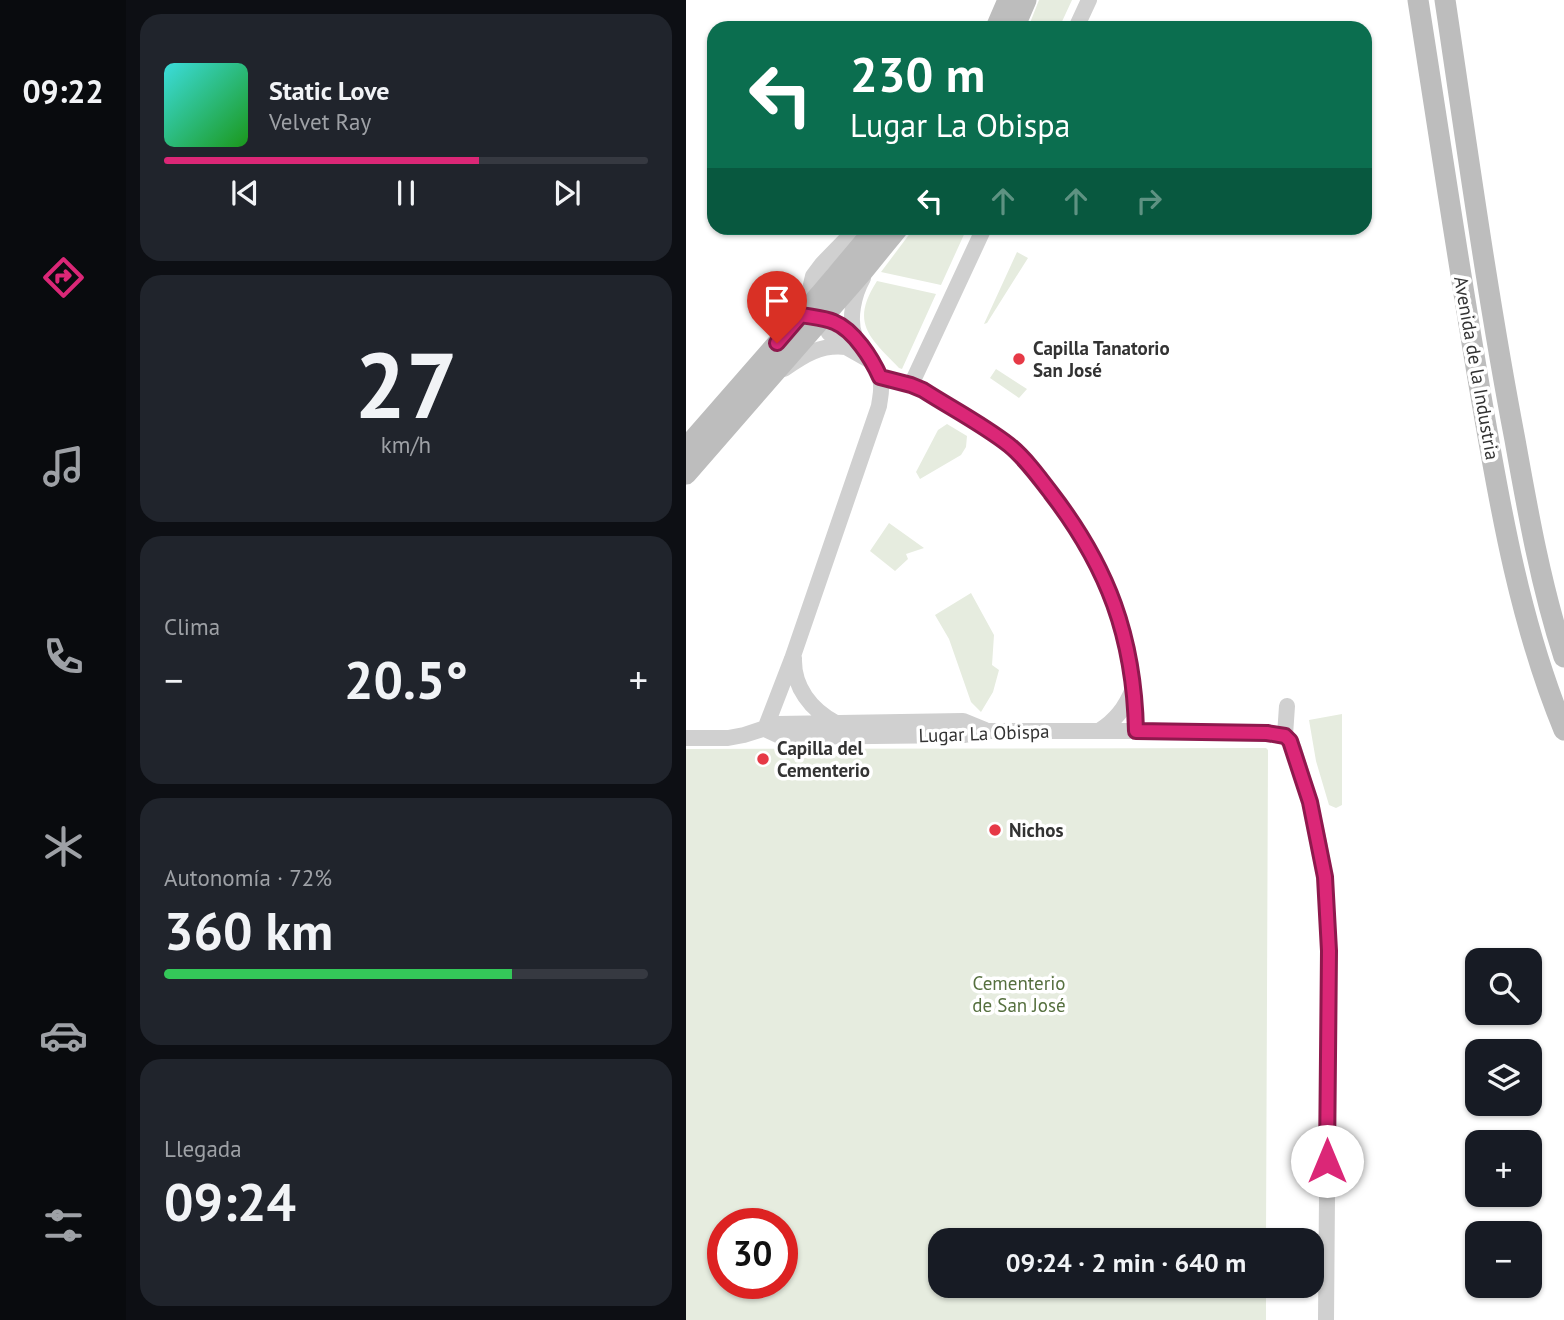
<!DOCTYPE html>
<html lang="es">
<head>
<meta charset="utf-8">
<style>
	body { margin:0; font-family:"PT Sans",sans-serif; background:#20242c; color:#f1f3f6; height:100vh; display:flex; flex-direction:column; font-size:26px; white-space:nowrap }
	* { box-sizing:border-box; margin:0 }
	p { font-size:23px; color:#9ea1a6 }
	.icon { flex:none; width:38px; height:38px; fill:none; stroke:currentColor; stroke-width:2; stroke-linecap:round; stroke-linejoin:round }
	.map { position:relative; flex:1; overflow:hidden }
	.details { display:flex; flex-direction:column; gap:14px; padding:14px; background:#0d0f14; width:560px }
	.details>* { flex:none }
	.top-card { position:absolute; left:21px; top:21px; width:665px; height:214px; border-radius:21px; box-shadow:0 2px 5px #0004; background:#0b6e4f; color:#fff; overflow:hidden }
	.buttons { position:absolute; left:779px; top:948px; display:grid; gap:14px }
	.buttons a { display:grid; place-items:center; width:77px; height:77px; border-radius:14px; background:#171b24; box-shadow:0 2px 5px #0004; font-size:35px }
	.speed { position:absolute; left:21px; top:1208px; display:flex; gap:14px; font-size:35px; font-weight:700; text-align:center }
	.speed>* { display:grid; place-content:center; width:91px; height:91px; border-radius:50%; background:#171b24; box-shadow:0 2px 5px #0004; line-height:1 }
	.speed .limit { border:10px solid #d22; background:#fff; color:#111 }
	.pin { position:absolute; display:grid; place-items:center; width:60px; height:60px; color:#fff; margin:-72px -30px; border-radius:50% 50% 50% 0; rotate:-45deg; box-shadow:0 0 7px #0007 }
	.pin .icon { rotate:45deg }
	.me { position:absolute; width:77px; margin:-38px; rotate:0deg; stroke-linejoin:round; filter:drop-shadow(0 0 5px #0008) }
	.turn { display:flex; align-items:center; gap:24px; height:147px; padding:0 28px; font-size:32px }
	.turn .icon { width:91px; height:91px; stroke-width:2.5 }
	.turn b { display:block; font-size:49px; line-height:60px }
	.lanes { display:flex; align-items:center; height:66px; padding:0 28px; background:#0003; justify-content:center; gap:35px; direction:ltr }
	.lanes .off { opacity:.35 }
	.big { font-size:52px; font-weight:800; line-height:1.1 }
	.details .tile { flex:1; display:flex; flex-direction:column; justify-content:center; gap:10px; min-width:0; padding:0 24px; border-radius:21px; background:#20242c }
	.details .dial { align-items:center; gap:0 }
	.dial b { font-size:91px; line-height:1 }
	.song { display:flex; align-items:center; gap:21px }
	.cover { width:84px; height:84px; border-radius:10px; background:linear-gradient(135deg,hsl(180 70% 55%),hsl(120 70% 35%)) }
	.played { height:7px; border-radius:4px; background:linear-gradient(90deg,#db2777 65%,#363941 65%) }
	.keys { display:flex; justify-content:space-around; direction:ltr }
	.heat { display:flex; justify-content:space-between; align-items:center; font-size:38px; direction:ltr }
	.charge { height:10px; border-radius:5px; background:linear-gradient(90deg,#34c759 72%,#363941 0) }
	.trip { position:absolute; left:242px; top:1228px; width:396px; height:70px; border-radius:21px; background:#171b24; box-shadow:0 2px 5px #0004; font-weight:800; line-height:70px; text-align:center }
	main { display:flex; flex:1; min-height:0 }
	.menu { display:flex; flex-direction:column; width:126px; justify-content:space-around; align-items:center; background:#090b0e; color:#9ea1a6 }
	.menu .icon { width:49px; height:49px }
	.menu .current { color:#db2777 }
	.menu b { font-size:32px; color:#f1f3f6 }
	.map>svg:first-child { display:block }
	.green { fill:#e6ecdf; fill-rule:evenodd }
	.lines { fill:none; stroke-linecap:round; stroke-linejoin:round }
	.minor { stroke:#d0d0d0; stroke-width:16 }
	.secondary { stroke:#bdbdbd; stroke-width:21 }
	.route-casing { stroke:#8e194d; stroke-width:18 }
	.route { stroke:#db2777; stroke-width:12 }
	.poi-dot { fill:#e63946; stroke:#fff; stroke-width:2.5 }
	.labels { text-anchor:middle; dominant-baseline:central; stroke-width:7; stroke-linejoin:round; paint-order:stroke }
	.poi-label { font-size:19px; font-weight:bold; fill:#333; stroke:#fff; text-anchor:start }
	.street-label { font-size:19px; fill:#333; stroke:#fff }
	.park-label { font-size:19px; fill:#56703f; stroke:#fff }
</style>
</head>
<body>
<main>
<nav class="menu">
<b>09:22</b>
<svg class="icon current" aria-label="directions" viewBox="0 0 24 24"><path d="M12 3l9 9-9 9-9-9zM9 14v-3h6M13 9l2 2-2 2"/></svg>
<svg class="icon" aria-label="music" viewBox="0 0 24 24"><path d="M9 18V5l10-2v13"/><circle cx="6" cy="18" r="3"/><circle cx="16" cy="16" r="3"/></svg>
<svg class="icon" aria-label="phone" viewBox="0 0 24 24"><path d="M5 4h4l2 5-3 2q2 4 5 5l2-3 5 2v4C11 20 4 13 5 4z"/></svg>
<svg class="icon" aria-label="climate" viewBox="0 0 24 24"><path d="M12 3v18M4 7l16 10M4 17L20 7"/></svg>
<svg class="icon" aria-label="car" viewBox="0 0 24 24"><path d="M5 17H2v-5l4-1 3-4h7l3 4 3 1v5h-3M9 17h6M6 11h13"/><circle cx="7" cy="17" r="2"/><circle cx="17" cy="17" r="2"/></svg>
<svg class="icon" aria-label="filters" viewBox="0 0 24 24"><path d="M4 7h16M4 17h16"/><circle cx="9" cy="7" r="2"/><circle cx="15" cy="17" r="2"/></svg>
</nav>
<section class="details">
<div class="tile">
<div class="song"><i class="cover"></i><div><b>Static Love</b><p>Velvet Ray</p></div></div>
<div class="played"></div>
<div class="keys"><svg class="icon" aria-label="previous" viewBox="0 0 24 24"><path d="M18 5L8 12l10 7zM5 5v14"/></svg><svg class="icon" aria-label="pause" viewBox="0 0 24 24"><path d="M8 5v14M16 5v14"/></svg><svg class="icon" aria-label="next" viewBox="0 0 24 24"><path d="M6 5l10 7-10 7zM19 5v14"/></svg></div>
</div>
<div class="tile dial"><b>27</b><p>km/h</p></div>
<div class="tile"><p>Clima</p>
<div class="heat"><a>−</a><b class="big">20.5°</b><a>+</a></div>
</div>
<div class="tile"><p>Autonomía · 72%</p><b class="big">360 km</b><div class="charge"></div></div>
<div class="tile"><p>Llegada</p><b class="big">09:24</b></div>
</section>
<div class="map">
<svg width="878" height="1320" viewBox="0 0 878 1320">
	<rect width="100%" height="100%" fill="#fff"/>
	<path class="green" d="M 353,0 L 386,0 L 373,28 L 342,28 Z
		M 228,228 L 281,228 L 255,285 L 195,272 Z
		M 331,252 L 342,258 L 301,323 L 298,324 Z
		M 191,281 L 250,294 L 216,369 L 213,368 C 183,337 164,323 191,281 Z
		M 310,369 L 341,389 L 333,398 L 304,378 Z
		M 261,424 L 281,436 L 280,447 L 275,455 L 234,479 L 230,472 L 252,430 Z
		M 203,523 L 238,548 L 220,554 L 222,559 L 209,571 L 184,551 Z
		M 285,593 L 308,635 L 306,665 L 313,670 L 307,692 L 295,712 L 285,702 L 263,639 L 249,615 Z
		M 656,714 L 656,805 L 650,808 L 643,805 L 630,761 L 623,720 Z
		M 580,748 L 582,750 L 580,1241 L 254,1241 L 254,1286 L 580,1286 L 580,1320 L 0,1320 L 0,749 ZM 37,1223 L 96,1223 L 96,1283 L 37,1283 Z"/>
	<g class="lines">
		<path class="minor" d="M 390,28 L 403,0
			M 171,228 L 136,264 L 127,276 L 124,289 L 127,302 L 143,333 L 160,347 L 183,360
			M 98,369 C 118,355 135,344 160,347
			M 194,378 L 225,385 L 237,390 C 266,408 296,424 323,445 C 339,458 353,477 365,493 C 422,568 447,637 450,731
			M 225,385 L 298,228
			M 108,658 C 107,687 125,710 150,723
			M 79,729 L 106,659 L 193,406 C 194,397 197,388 194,379 C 190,362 174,352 169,337 C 162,319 168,294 177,278
			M 79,729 L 96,737 L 279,735 L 301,731 L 450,731 L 581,733 L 599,735
			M 413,731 C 430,720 439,708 447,689
			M 599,735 L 604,741 L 608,749 L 624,802 L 633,843 L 639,877 L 643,951 L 640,1320
			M 599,735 L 601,706
			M 0,738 L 42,738 L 58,735 L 92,724 L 277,721 L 299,730"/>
		<path class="secondary" d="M 732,0 C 753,134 773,269 796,402 C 815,513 835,626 878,730
			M 759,0 C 781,147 801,294 829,440 C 842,513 855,586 878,657
			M 310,28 L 322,0
			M 328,28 L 340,0
			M 0,448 L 138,290 L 190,228
			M 0,474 L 177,271 L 212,228"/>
	</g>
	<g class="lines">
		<g class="route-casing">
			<path id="route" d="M 91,343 L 115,315 C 126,317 139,318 148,322 C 168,330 186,359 194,377 L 225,385 L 237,390 C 265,408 296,424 323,445 C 339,458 353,477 365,493 C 422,567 448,637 450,731 L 581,733 L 599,736 L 604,741 L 624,802 L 639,877 L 643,951 L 641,1161"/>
		</g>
		<use href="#route" class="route"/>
	</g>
	<g class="poi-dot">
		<circle cx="333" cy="359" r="7"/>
		<circle cx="77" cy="759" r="7"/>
		<circle cx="309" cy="830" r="7"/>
	</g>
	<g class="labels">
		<g class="poi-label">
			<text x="347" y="348">Capilla Tanatorio<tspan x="347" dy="22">San José</tspan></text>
			<text x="91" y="748">Capilla del<tspan x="91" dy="22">Cementerio</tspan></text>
			<text x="323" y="830">Nichos</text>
		</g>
		<g class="street-label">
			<text transform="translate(791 368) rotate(80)">Avenida de la Industria</text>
			<text transform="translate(298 733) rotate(-2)">Lugar La Obispa</text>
		</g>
		<g class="park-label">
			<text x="333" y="983">Cementerio<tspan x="333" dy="22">de San José</tspan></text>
		</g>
	</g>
</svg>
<div class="buttons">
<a><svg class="icon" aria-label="search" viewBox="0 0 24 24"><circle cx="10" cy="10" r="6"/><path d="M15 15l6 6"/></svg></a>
<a><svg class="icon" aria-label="layers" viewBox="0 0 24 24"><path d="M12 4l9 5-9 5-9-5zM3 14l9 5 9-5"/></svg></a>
<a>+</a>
<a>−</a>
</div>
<div class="speed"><div class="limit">30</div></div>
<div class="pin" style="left:91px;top:343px;background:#d93025"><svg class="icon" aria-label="arrive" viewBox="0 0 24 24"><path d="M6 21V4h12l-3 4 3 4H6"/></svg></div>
<svg class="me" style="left:641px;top:1161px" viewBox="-20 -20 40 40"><circle r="19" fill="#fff"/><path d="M0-13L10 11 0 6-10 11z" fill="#db2777"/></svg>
<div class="trip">09:24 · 2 min · 640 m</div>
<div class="top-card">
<div class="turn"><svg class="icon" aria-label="left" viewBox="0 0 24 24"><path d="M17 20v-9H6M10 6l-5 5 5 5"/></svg><div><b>230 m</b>Lugar La Obispa</div></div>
<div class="lanes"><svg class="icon" aria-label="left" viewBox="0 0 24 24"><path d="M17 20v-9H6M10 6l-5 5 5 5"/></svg><svg class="icon off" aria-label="ahead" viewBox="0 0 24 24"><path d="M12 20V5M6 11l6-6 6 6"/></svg><svg class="icon off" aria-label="ahead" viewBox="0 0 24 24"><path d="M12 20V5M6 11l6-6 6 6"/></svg><svg class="icon off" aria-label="right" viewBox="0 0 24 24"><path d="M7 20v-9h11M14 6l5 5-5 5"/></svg></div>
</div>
</div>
</main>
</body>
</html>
